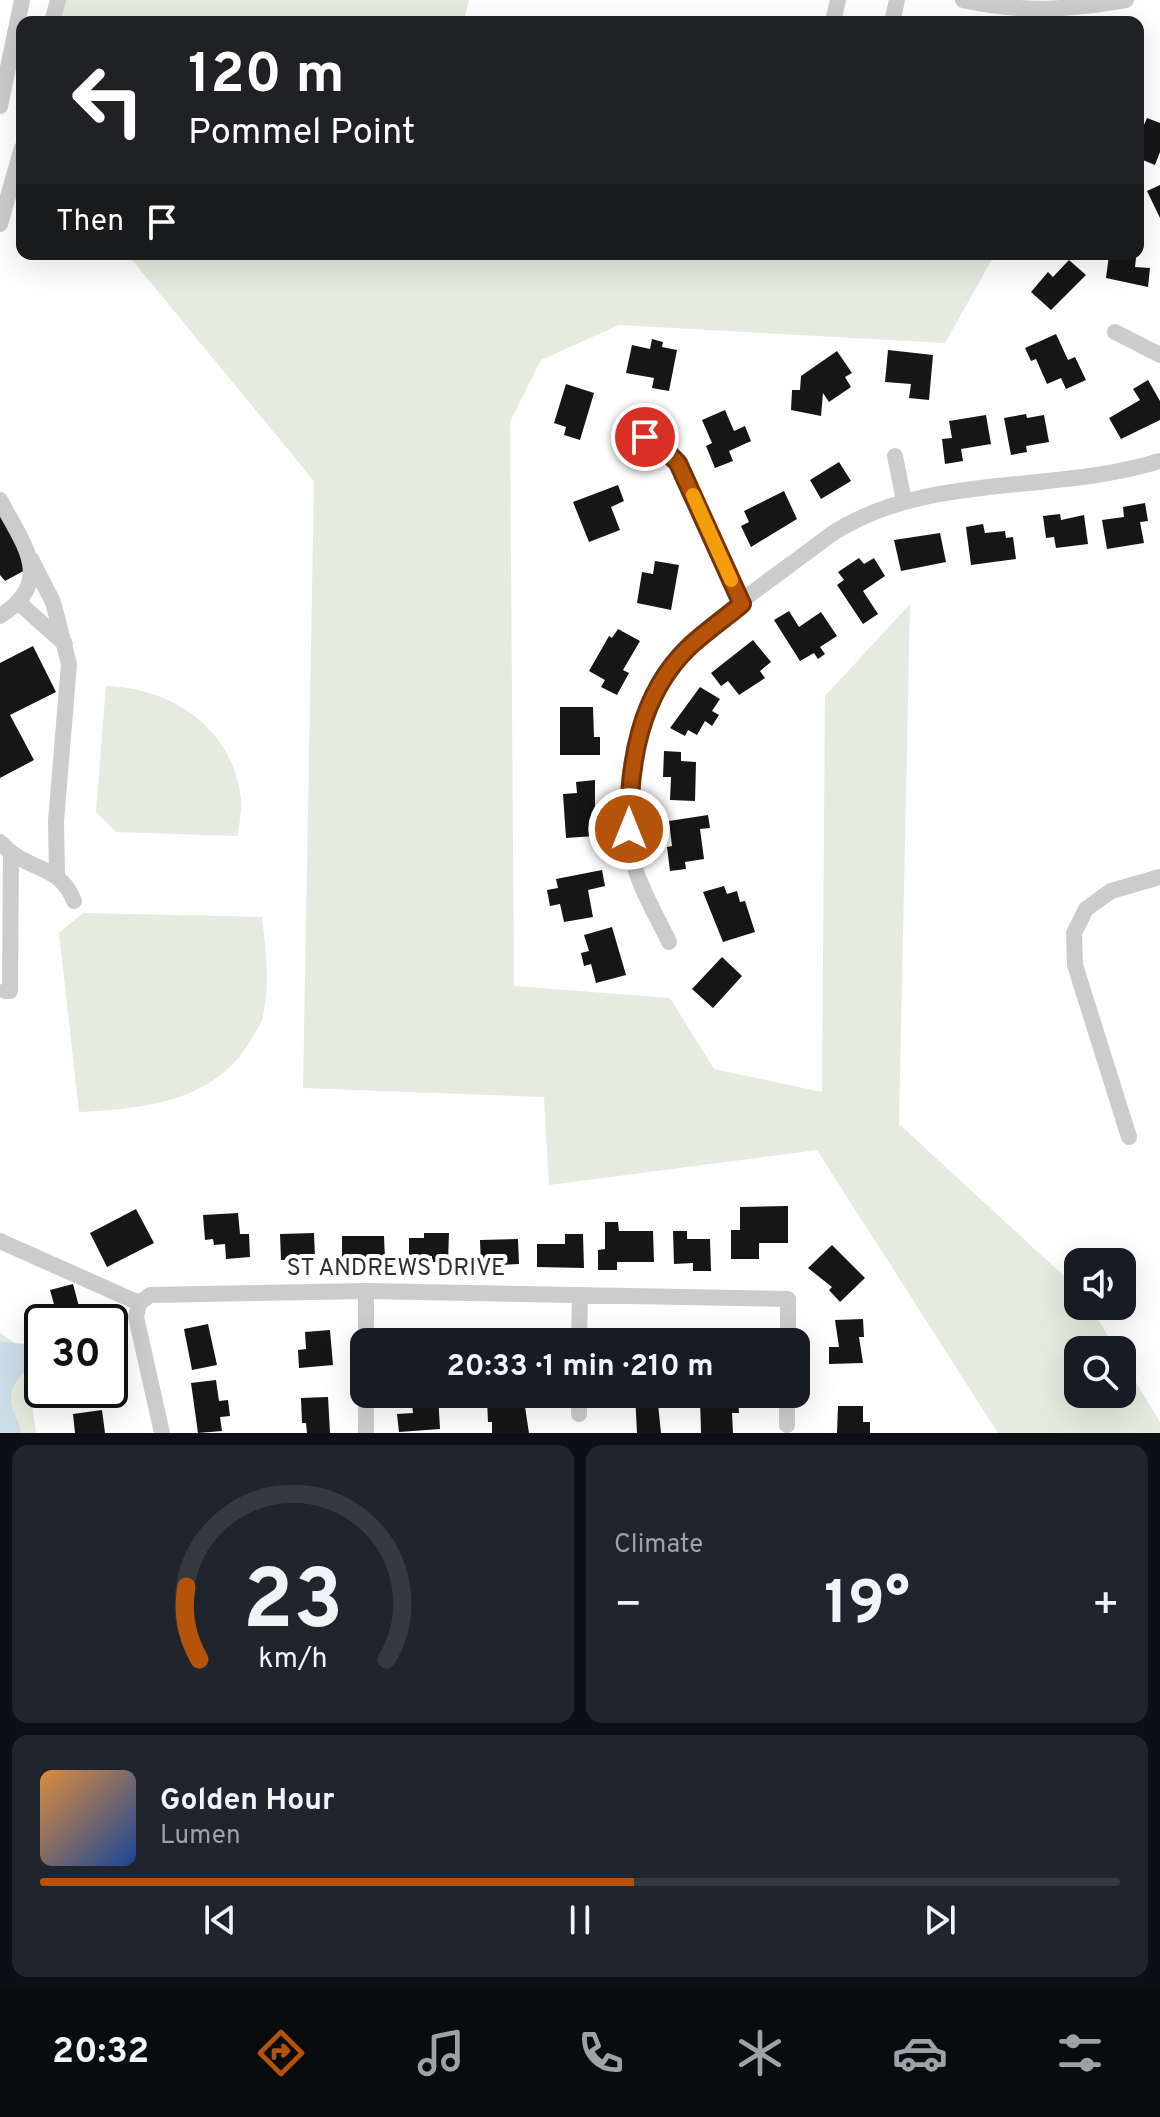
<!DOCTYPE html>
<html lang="en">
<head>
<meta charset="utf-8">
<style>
	body { margin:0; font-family:Overpass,sans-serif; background:#20242c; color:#f1f3f6; height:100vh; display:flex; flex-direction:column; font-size:30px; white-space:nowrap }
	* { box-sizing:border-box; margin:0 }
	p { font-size:26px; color:#9ea1a6 }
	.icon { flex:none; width:44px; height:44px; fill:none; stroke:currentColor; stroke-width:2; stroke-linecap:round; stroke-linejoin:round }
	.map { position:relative; height:1433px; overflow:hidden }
	.panel { display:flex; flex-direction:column; gap:12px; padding:12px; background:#0d0f14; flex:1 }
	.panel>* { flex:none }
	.guide { position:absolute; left:16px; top:16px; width:1128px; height:244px; border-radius:16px; box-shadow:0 8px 32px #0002; background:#202124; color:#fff; overflow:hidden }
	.fabs { position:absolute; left:1064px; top:1248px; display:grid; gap:16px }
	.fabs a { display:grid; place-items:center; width:72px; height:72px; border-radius:16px; background:#171b24; box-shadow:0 8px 32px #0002; font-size:40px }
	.speed { position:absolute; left:24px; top:1304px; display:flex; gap:16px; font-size:40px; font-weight:700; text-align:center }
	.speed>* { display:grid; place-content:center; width:104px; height:104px; border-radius:50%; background:#171b24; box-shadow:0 8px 32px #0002; line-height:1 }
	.speed .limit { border:4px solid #111; border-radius:12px; background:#fff; color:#111 }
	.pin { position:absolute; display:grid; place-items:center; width:68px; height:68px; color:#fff; margin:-34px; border:4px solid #fff; border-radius:50%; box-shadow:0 2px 8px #0007 }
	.me { position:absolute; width:88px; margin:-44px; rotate:0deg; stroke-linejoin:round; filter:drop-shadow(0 0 6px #0008) }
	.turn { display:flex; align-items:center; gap:28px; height:168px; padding:0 40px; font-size:36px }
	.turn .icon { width:104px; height:104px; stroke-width:2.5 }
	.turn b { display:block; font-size:56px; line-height:68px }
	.then { display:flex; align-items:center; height:76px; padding:0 40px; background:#0003; gap:16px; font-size:30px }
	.big { font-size:60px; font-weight:700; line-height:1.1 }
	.panel .tile { flex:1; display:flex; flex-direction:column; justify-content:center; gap:12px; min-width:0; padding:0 28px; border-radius:16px; background:#20242c }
	.panel .dial { align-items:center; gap:0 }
	.dial svg { height:208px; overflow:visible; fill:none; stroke:#363941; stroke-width:7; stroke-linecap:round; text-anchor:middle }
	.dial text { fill:#f1f3f6; stroke:none }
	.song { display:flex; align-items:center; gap:24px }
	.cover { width:96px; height:96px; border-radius:12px; background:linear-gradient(135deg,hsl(30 70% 55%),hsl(220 70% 35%)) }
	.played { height:8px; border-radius:4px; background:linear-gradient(90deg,#b45309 55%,#363941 55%) }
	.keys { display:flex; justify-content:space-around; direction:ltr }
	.heat { display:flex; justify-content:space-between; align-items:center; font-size:44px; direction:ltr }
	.panel .tiles { flex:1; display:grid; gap:12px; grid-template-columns:1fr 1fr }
	.tile:last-child { grid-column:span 2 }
	.trip { position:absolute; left:350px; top:1328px; width:460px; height:80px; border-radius:16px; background:#171b24; box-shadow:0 8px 32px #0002; font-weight:700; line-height:80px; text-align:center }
	.tab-bar { display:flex; height:128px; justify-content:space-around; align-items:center; background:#090b0e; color:#9ea1a6 }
	.tab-bar .icon { width:56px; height:56px }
	.tab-bar .current { color:#b45309 }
	.tab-bar b { font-size:36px; color:#f1f3f6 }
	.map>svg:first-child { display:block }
	.green { fill:#e5ebde }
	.water { fill:#cbdeea }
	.building { fill:#161616 }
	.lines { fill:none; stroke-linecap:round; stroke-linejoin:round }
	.minor { stroke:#ccc; stroke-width:16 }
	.route-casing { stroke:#753606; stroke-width:20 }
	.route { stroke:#b45309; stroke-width:14 }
	.slow { stroke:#f59e0b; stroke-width:14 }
	.labels { text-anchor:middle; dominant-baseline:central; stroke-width:8; stroke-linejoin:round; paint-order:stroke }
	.street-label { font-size:24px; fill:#2f2f2f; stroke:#fff }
</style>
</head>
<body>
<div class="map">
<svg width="1160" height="1433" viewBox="0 0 1160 1433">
	<rect width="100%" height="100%" fill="#fff"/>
	<path class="green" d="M 65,0 L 469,0 L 464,22 L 59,22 Z
		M 127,254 L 995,254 L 945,343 L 619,325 L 541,360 L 510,422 L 514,986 L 670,998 L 714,1069 L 822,1092 L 825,696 L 910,604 L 899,1124 L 1078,1289 L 1078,1306 L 1090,1306 L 1116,1350 L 1078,1350 L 1078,1394 L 1122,1394 L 1122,1359 L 1160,1422 L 1160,1433 L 998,1433 L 817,1150 L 549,1185 L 544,1097 L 303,1088 L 314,481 Z
		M 106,686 C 173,688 232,728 241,798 C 242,810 239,824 238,836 L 116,832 L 96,812 Z
		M 83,913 L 262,917 C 266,950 270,982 263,1016 C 261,1025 254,1034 249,1043 C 213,1102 143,1109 79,1112 L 59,933 Z
		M 0,1333 L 25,1350 L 36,1433 L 0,1433 Z"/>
	<path class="water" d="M 0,1342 L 29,1344 C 40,1370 14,1372 11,1395 C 9,1409 20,1420 21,1433 L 0,1433 Z"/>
	<path class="building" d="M 1147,118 L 1160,123 L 1160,152 L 1155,165 L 1138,158 L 1138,138 Z
		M 1160,185 L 1160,218 L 1147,191 Z
		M 1109,255 L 1136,258 L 1135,267 L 1150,268 L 1148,287 L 1106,278 Z
		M 1069,260 L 1086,275 L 1051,310 L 1031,292 L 1048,272 L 1053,277 Z
		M 1056,334 L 1068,360 L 1075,357 L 1086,380 L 1066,389 L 1061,378 L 1047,384 L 1036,359 L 1031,361 L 1025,348 Z
		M 652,339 L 663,342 L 662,347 L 677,350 L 669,391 L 652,388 L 654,378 L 626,373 L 632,345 L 650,349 Z
		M 888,350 L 933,355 L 929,400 L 909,398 L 911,384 L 885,382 Z
		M 837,351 L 852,373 L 845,377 L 851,387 L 829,402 L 823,393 L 821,416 L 791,410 L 792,390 L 800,390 L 801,376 Z
		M 1148,380 L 1160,401 L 1160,420 L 1121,439 L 1109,418 L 1140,400 L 1133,389 Z
		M 566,384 L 594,393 L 580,440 L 564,435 L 566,427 L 554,423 Z
		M 725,410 L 734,431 L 745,426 L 751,441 L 729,451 L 733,461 L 715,468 L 706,446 L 712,443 L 702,420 Z
		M 1026,414 L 1027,418 L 1044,415 L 1049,442 L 1026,446 L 1027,452 L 1011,455 L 1004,418 Z
		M 986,415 L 991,444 L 961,449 L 963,461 L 945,464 L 942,439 L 952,438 L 949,421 Z
		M 839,462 L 851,481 L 821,499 L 810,480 Z
		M 618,485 L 624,501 L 611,507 L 620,530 L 589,542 L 573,502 Z
		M 784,491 L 797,519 L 751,547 L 741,526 L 749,522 L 744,511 Z
		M 1145,503 L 1148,521 L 1140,522 L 1144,543 L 1107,549 L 1102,520 L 1124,517 L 1123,507 Z
		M 0,513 L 29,568 L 5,581 L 0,575 Z
		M 1060,514 L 1061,520 L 1084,515 L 1088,544 L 1056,548 L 1054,537 L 1046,538 L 1043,516 Z
		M 983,524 L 985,533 L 1005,531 L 1006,538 L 1013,537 L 1016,559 L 971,565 L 966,527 Z
		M 940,533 L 946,562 L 901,571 L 894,540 Z
		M 859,558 L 864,564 L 874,558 L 885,576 L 863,591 L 878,614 L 863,624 L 837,585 L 844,580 L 838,572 Z
		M 655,561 L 679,565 L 671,610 L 637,603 L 642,572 L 653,574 Z
		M 789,611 L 799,627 L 821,612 L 837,636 L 820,647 L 825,654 L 818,659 L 814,653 L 800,661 L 774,620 Z
		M 618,629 L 640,641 L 623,670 L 629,673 L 617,695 L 601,687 L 605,680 L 589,671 L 609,636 L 612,638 Z
		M 753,640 L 771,662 L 760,671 L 765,678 L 739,695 L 728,681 L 721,686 L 711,673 Z
		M 33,646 L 56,692 L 10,715 L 34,760 L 0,778 L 0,663 Z
		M 700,687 L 720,699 L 712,711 L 719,715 L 712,726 L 705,721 L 697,735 L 688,730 L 685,736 L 670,728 Z
		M 560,707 L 593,707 L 594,737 L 600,737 L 600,755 L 560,755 Z
		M 664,751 L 681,752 L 681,761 L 696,762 L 695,801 L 670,800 L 671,777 L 663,777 Z
		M 595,780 L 595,836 L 566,838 L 563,794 L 577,793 L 576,782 Z
		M 708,815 L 710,828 L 700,829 L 704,859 L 685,862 L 686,869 L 670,871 L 667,847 L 672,846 L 669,821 Z
		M 602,870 L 605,886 L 588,890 L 593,917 L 564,922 L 560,904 L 550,906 L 547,890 L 558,888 L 556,879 Z
		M 724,886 L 727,894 L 737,891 L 740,902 L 745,901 L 755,932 L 723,942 L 703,892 Z
		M 612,927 L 626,975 L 596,983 L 591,964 L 584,966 L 581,953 L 589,951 L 584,935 Z
		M 722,957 L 742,976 L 713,1008 L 692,989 Z
		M 788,1206 L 788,1243 L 759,1243 L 759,1259 L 731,1259 L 731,1230 L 740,1230 L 740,1207 Z
		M 136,1209 L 154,1243 L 107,1267 L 90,1233 Z
		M 238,1213 L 240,1234 L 249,1234 L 250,1257 L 226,1259 L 225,1244 L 214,1245 L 213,1239 L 205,1240 L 203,1215 Z
		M 605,1222 L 618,1222 L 619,1231 L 653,1231 L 654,1262 L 617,1262 L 617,1270 L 598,1270 L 598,1250 L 605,1249 Z
		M 673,1231 L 687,1231 L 687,1239 L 710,1239 L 711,1271 L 693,1271 L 693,1263 L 674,1264 Z
		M 314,1233 L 315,1259 L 281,1260 L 280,1234 Z
		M 424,1233 L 449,1233 L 448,1262 L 432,1262 L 432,1256 L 409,1256 L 409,1238 L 424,1238 Z
		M 565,1234 L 583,1234 L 584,1268 L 537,1267 L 537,1244 L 565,1244 Z
		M 342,1236 L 384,1236 L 385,1259 L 342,1260 Z
		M 518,1239 L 519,1264 L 481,1266 L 480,1240 Z
		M 832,1245 L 865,1278 L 840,1302 L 829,1290 L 832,1287 L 808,1268 Z
		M 73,1284 L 81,1314 L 85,1313 L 87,1322 L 59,1322 L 50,1290 Z
		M 863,1319 L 864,1337 L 859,1337 L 863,1363 L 829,1364 L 829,1347 L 839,1347 L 835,1320 Z
		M 208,1324 L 217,1365 L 192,1370 L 184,1329 Z
		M 420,1329 L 421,1342 L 400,1342 L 399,1330 Z
		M 330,1330 L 333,1365 L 299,1368 L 298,1350 L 306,1349 L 305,1332 Z
		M 546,1333 L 547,1342 L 504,1342 L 504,1334 Z
		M 619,1334 L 646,1334 L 646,1342 L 619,1342 Z
		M 748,1336 L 748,1342 L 722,1342 L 721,1337 Z
		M 216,1380 L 219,1401 L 228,1400 L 230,1416 L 220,1417 L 222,1431 L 198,1433 L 191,1383 Z
		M 411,1394 L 438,1394 L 440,1429 L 399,1432 L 397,1414 L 413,1413 Z
		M 492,1394 L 523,1394 L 529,1433 L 492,1433 L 492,1422 L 488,1422 L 487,1400 L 493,1400 Z
		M 635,1394 L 657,1394 L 661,1433 L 637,1433 Z
		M 328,1397 L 330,1433 L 307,1433 L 306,1423 L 302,1423 L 301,1398 Z
		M 738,1397 L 739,1413 L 732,1413 L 733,1433 L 701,1433 L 700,1398 Z
		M 838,1406 L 863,1406 L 863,1422 L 870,1422 L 870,1433 L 837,1433 Z
		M 102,1410 L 105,1433 L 75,1433 L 73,1414 Z"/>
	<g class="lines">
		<path class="minor" d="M 838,0 L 834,17 L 838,22
			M 963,0 C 1020,13 1069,10 1126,0
			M 52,22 L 58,0
			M 892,22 L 897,0
			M 0,106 L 22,0
			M 0,224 L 22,148
			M 1115,332 L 1160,355
			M 645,437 L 657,442 L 678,463 L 742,604
			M 895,456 L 904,501
			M 0,500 C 23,544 56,581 0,616
			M 31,559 L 53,602 L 69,664 L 56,821 L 57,875
			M 18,602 L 65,644
			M 0,842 C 26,872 60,863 74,901
			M 669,942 C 658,918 641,891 634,864 C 617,791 634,705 687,649 C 724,610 786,569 830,535 C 927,471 1051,495 1160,461
			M 5,991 L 10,991 L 11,854
			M 1129,1137 L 1075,965 L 1074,933 L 1086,909 L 1111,891 L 1160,877
			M 0,1241 L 139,1303
			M 366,1342 L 366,1291
			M 579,1342 L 580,1296
			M 579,1414 L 579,1394
			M 787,1425 L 787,1394
			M 162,1433 L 136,1317 L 139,1303 L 150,1295 L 366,1291 L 788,1299 L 788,1342
			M 366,1433 L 366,1394"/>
	</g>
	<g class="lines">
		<g class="route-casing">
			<path id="route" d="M 629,829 C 629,764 639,695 689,647 C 705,632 725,618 742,604 L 678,463 L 657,442 L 645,437"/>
		</g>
		<use href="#route" class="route"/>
		<path class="slow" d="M 693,495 L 731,580"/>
	</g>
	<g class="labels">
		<g class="street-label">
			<text x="396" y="1269">ST ANDREWS DRIVE</text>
		</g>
	</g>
</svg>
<div class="fabs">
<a><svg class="icon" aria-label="sound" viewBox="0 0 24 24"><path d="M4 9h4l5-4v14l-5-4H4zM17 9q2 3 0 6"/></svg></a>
<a><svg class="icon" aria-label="search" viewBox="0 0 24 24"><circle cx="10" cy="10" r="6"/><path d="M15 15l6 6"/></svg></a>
</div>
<div class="speed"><div class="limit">30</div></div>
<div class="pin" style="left:645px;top:437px;background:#d93025"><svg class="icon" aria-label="arrive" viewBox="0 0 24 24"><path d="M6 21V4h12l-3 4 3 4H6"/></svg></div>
<svg class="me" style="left:629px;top:829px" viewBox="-20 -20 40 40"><circle r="17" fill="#b45309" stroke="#fff" stroke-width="3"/><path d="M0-11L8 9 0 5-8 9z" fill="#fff"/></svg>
<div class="trip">20:33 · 1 min · 210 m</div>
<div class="guide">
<div class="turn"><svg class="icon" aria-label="left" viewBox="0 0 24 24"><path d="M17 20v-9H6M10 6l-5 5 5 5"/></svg><div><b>120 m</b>Pommel Point</div></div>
<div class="then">Then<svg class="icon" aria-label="arrive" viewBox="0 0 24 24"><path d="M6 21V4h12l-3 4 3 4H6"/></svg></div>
</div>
</div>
<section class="panel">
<div class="tiles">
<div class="tile dial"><svg viewBox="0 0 100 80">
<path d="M14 69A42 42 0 1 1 86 69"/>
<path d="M14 69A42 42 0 0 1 9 41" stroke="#b45309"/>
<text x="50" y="56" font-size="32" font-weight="700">23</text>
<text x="50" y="72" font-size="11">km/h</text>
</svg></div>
<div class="tile"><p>Climate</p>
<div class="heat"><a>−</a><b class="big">19°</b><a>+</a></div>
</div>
<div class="tile">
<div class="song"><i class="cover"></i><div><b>Golden Hour</b><p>Lumen</p></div></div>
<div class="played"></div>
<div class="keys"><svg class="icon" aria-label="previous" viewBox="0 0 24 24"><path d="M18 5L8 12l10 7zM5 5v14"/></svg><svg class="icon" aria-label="pause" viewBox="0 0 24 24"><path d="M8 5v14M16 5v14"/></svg><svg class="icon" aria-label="next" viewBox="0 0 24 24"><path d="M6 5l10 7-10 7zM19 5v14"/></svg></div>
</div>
</div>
</section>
<nav class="tab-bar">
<b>20:32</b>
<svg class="icon current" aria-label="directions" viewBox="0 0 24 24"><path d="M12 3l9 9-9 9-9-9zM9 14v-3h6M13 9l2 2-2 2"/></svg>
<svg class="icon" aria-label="music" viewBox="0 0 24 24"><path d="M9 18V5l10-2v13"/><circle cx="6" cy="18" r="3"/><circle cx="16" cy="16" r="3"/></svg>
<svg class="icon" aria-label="phone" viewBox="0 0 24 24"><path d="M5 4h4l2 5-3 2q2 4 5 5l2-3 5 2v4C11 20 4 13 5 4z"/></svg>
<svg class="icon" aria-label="climate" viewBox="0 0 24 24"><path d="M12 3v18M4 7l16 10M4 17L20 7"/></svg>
<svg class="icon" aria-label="car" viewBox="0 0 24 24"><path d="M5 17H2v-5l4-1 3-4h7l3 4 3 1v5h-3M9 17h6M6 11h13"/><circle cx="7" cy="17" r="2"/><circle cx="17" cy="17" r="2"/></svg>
<svg class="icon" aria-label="filters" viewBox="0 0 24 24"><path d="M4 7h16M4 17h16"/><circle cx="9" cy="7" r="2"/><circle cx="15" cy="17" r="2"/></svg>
</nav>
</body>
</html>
